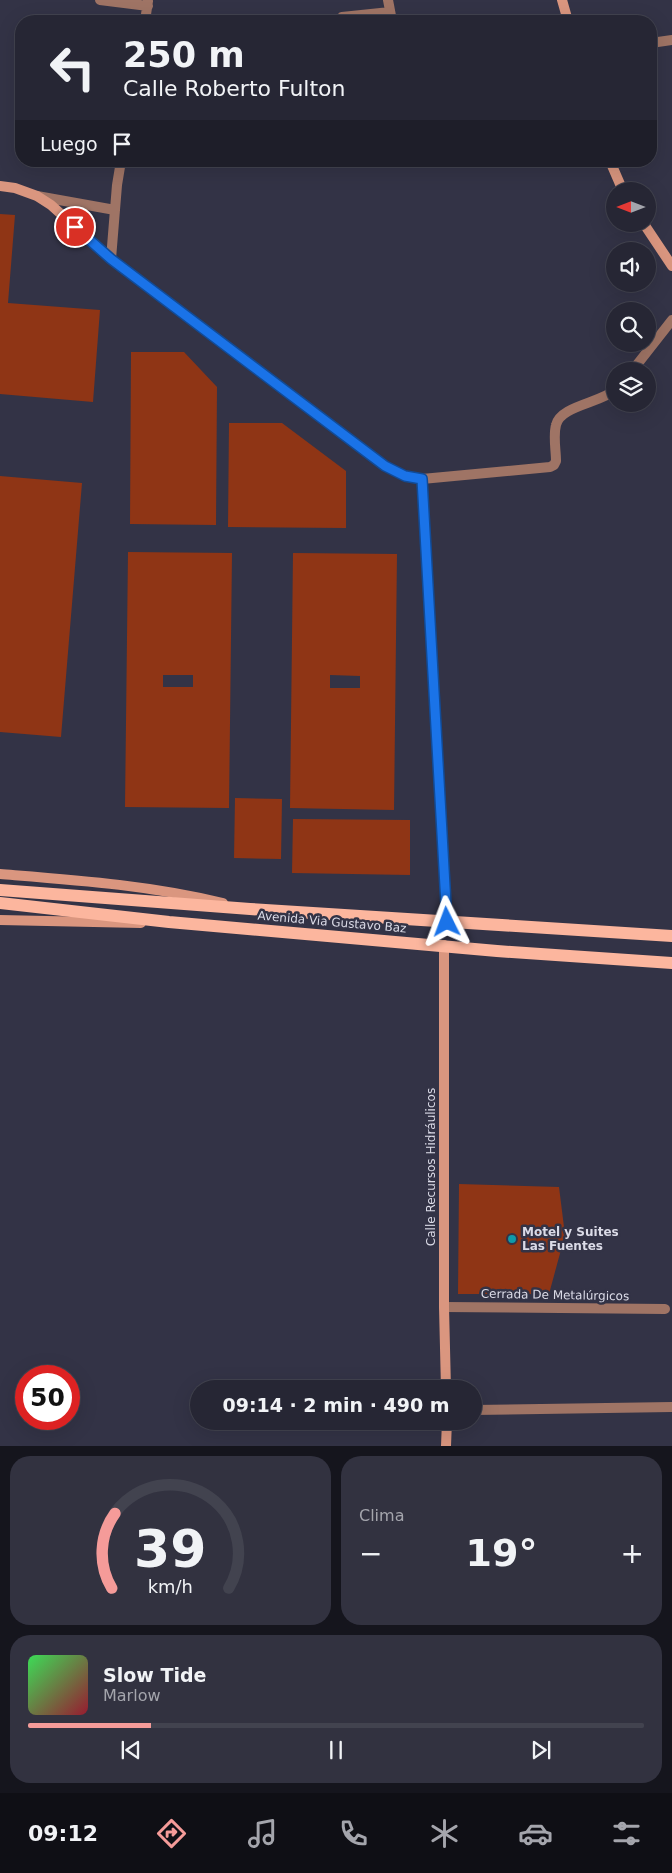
<!DOCTYPE html>
<html lang="es">
<head>
<meta charset="utf-8">
<style>
	body { margin:0; font-family:"DejaVu Sans",sans-serif; background:#323240; color:#f1f3f6; height:100vh; display:flex; flex-direction:column; font-size:19px; white-space:nowrap }
	* { box-sizing:border-box; margin:0 }
	p { font-size:16px; color:#a4a5ac }
	.icon { flex:none; width:28px; height:28px; fill:none; stroke:currentColor; stroke-width:2; stroke-linecap:round; stroke-linejoin:round }
	.map { position:relative; height:1446px; overflow:hidden }
	.panel { display:flex; flex-direction:column; gap:10px; padding:10px; background:#15151d; flex:1 }
	.panel>* { flex:none }
	.hud { position:absolute; left:15px; top:15px; width:642px; height:152px; border-radius:20px; box-shadow:0 5px 20px #0002,0 0 0 1px #42434f; background:#262634; color:#f1f3f6; overflow:hidden }
	.needle { width:32px; rotate:270deg }
	.buttons { position:absolute; left:606px; top:182px; display:grid; gap:10px }
	.buttons a { display:grid; place-items:center; width:50px; height:50px; border-radius:50%; background:#262634; box-shadow:0 5px 20px #0002,0 0 0 1px #42434f; font-size:25px }
	.speed { position:absolute; left:15px; top:1365px; display:flex; gap:10px; font-size:25px; font-weight:700; text-align:center }
	.speed>* { display:grid; place-content:center; width:65px; height:65px; border-radius:50%; background:#262634; box-shadow:0 5px 20px #0002,0 0 0 1px #42434f; line-height:1 }
	.speed .limit { border:8px solid #d22; background:#fff; color:#111 }
	.pin { position:absolute; display:grid; place-items:center; width:42px; height:42px; color:#fff; margin:-21px; border:2px solid #fff; border-radius:50%; box-shadow:0 1px 5px #0007 }
	.me { position:absolute; width:55px; margin:-28px; rotate:357deg; stroke-linejoin:round; filter:drop-shadow(0 0 4px #0008) }
	.turn { display:flex; align-items:center; gap:18px; height:105px; padding:0 25px; font-size:22px }
	.turn .icon { width:65px; height:65px; stroke-width:2.5 }
	.turn b { display:block; font-size:35px; line-height:42px }
	.then { display:flex; align-items:center; height:48px; padding:0 25px; background:#0003; gap:10px; font-size:19px }
	.big { font-size:38px; font-weight:600; line-height:1.1 }
	.panel .widget { flex:1; display:flex; flex-direction:column; justify-content:center; gap:8px; min-width:0; padding:0 18px; border-radius:20px; background:#323240 }
	.panel .dial { align-items:center; gap:0 }
	.dial svg { height:130px; overflow:visible; fill:none; stroke:#42434f; stroke-width:7; stroke-linecap:round; text-anchor:middle }
	.dial text { fill:#f1f3f6; stroke:none }
	.song { display:flex; align-items:center; gap:15px }
	.cover { width:60px; height:60px; border-radius:8px; background:linear-gradient(135deg,hsl(130 70% 55%),hsl(350 70% 35%)) }
	.played { height:5px; border-radius:2px; background:linear-gradient(90deg,#f59b99 20%,#42434f 20%) }
	.keys { display:flex; justify-content:space-around; direction:ltr }
	.heat { display:flex; justify-content:space-between; align-items:center; font-size:28px; direction:ltr }
	.panel .tiles { flex:1; display:grid; gap:10px; grid-template-columns:1fr 1fr }
	.widget:last-child { grid-column:span 2 }
	.trip { position:absolute; left:190px; top:1380px; width:292px; height:50px; border-radius:25px; background:#262634; box-shadow:0 5px 20px #0002,0 0 0 1px #42434f; font-weight:600; line-height:50px; text-align:center }
	.tabs { display:flex; height:80px; justify-content:space-around; align-items:center; background:#0f0f15; color:#a4a5ac }
	.tabs .icon { width:35px; height:35px }
	.tabs .on { color:#f59b99 }
	.tabs b { font-size:22px; color:#f1f3f6 }
	.map>svg:first-child { display:block }
	.building { fill:#8f3515; fill-rule:evenodd }
	.lines { fill:none; stroke-linecap:round; stroke-linejoin:round }
	.street { stroke:#9f7465; stroke-width:10 }
	.secondary { stroke:#da967f; stroke-width:10 }
	.primary { stroke:#fcb69e; stroke-width:12 }
	.route-casing { stroke:#114b97; stroke-width:12 }
	.route { stroke:#1a73e8; stroke-width:9 }
	.culture-dot { fill:#0f9aa8; stroke:#333346; stroke-width:2 }
	.labels { text-anchor:middle; dominant-baseline:central; stroke-width:5; stroke-linejoin:round; paint-order:stroke }
	.street-label { font-size:12px; fill:#dbdbe7; stroke:#333346 }
	.poi-label { font-size:12px; font-weight:bold; fill:#dbdbe7; stroke:#333346; text-anchor:start }
</style>
</head>
<body>
<div class="map">
<svg width="672" height="1446" viewBox="0 0 672 1446">
	<rect width="100%" height="100%" fill="#333346"/>
	<path class="building" d="M 0,214 L 15,215 L 8,303 L 100,310 L 93,402 L 0,394 Z
		M 131,352 L 184,352 L 217,387 L 216,525 L 130,524 Z
		M 229,423 L 282,423 L 346,471 L 346,528 L 228,527 Z
		M 0,476 L 82,483 L 61,737 L 0,732 Z
		M 128,552 L 232,553 L 229,808 L 125,807 ZM 163,675 L 193,675 L 193,687 L 163,687 Z
		M 293,553 L 397,554 L 394,810 L 290,808 ZM 330,675 L 360,676 L 360,688 L 330,688 Z
		M 235,798 L 282,799 L 281,859 L 234,858 Z
		M 293,819 L 410,820 L 410,875 L 292,873 Z
		M 459,1184 L 559,1187 L 565,1235 L 549,1294 L 458,1294 Z"/>
	<g class="lines">
		<path class="street" d="M 100,0 L 148,6
			M 388,0 L 392,21
			M 145,21 L 148,1
			M 339,21 L 342,17 L 390,12
			M 651,43 L 672,40
			M 37,196 L 115,210
			M 111,259 L 117,185 L 121,161
			M 632,371 L 672,320
			M 422,479 L 550,467 L 554,465 L 556,461 C 556,450 553,436 556,425 C 560,406 600,403 615,390
			M 444,1307 L 665,1309
			M 474,1410 L 672,1407"/>
		<path class="secondary" d="M 562,0 L 568,21
			M 610,161 L 623,191
			M 0,186 L 15,188 L 37,196 L 51,205 L 111,259 L 385,466 L 405,476 L 422,479 L 447,922
			M 644,224 L 672,266
			M 0,874 C 75,880 149,885 223,903
			M 0,920 L 141,923
			M 444,945 L 444,1307 L 446,1389
			M 446,1446 L 447,1421"/>
		<path class="primary" d="M 0,890 L 250,909 L 672,936
			M 0,903 L 169,922 L 497,951 L 672,963"/>
	</g>
	<g class="lines">
		<g class="route-casing">
			<path id="route" d="M 75,227 L 111,259 L 385,466 L 405,476 L 422,479 L 447,922"/>
		</g>
		<use href="#route" class="route"/>
	</g>
	<circle class="culture-dot" cx="512" cy="1239" r="5"/>
	<g class="labels">
		<g class="street-label">
			<text transform="translate(332 922) rotate(5)">Avenida Via Gustavo Baz</text>
			<text transform="translate(431 1167) rotate(-90)">Calle Recursos Hidráulicos</text>
			<text transform="translate(555 1295) rotate(1)">Cerrada De Metalúrgicos</text>
		</g>
		<g class="poi-label">
			<text x="522" y="1232">Motel y Suites<tspan x="522" dy="14">Las Fuentes</tspan></text>
		</g>
	</g>
</svg>
<div class="buttons">
<a><svg class="needle" viewBox="-14 -14 28 28"><path d="M0-13l5 13h-10z" fill="#e53935"/><path d="M0 13l5-13h-10z" fill="#a4a5ac"/></svg></a>
<a><svg class="icon" aria-label="sound" viewBox="0 0 24 24"><path d="M4 9h4l5-4v14l-5-4H4zM17 9q2 3 0 6"/></svg></a>
<a><svg class="icon" aria-label="search" viewBox="0 0 24 24"><circle cx="10" cy="10" r="6"/><path d="M15 15l6 6"/></svg></a>
<a><svg class="icon" aria-label="layers" viewBox="0 0 24 24"><path d="M12 4l9 5-9 5-9-5zM3 14l9 5 9-5"/></svg></a>
</div>
<div class="speed"><div class="limit">50</div></div>
<div class="pin" style="left:75px;top:227px;background:#d93025"><svg class="icon" aria-label="arrive" viewBox="0 0 24 24"><path d="M6 21V4h12l-3 4 3 4H6"/></svg></div>
<svg class="me" style="left:447px;top:922px" viewBox="-20 -20 40 40"><path d="M0-17L14 15 0 8-14 15z" fill="#1a73e8" stroke="#fff" stroke-width="4"/></svg>
<div class="trip">09:14 · 2 min · 490 m</div>
<div class="hud">
<div class="turn"><svg class="icon" aria-label="left" viewBox="0 0 24 24"><path d="M17 20v-9H6M10 6l-5 5 5 5"/></svg><div><b>250 m</b>Calle Roberto Fulton</div></div>
<div class="then">Luego<svg class="icon" aria-label="arrive" viewBox="0 0 24 24"><path d="M6 21V4h12l-3 4 3 4H6"/></svg></div>
</div>
</div>
<section class="panel">
<div class="tiles">
<div class="widget dial"><svg viewBox="0 0 100 80">
<path d="M14 69A42 42 0 1 1 86 69"/>
<path d="M14 69A42 42 0 0 1 16 23" stroke="#f59b99"/>
<text x="50" y="56" font-size="32" font-weight="700">39</text>
<text x="50" y="72" font-size="11">km/h</text>
</svg></div>
<div class="widget"><p>Clima</p>
<div class="heat"><a>−</a><b class="big">19°</b><a>+</a></div>
</div>
<div class="widget">
<div class="song"><i class="cover"></i><div><b>Slow Tide</b><p>Marlow</p></div></div>
<div class="played"></div>
<div class="keys"><svg class="icon" aria-label="previous" viewBox="0 0 24 24"><path d="M18 5L8 12l10 7zM5 5v14"/></svg><svg class="icon" aria-label="pause" viewBox="0 0 24 24"><path d="M8 5v14M16 5v14"/></svg><svg class="icon" aria-label="next" viewBox="0 0 24 24"><path d="M6 5l10 7-10 7zM19 5v14"/></svg></div>
</div>
</div>
</section>
<nav class="tabs">
<b>09:12</b>
<svg class="icon on" aria-label="directions" viewBox="0 0 24 24"><path d="M12 3l9 9-9 9-9-9zM9 14v-3h6M13 9l2 2-2 2"/></svg>
<svg class="icon" aria-label="music" viewBox="0 0 24 24"><path d="M9 18V5l10-2v13"/><circle cx="6" cy="18" r="3"/><circle cx="16" cy="16" r="3"/></svg>
<svg class="icon" aria-label="phone" viewBox="0 0 24 24"><path d="M5 4h4l2 5-3 2q2 4 5 5l2-3 5 2v4C11 20 4 13 5 4z"/></svg>
<svg class="icon" aria-label="climate" viewBox="0 0 24 24"><path d="M12 3v18M4 7l16 10M4 17L20 7"/></svg>
<svg class="icon" aria-label="car" viewBox="0 0 24 24"><path d="M5 17H2v-5l4-1 3-4h7l3 4 3 1v5h-3M9 17h6M6 11h13"/><circle cx="7" cy="17" r="2"/><circle cx="17" cy="17" r="2"/></svg>
<svg class="icon" aria-label="filters" viewBox="0 0 24 24"><path d="M4 7h16M4 17h16"/><circle cx="9" cy="7" r="2"/><circle cx="15" cy="17" r="2"/></svg>
</nav>
</body>
</html>
